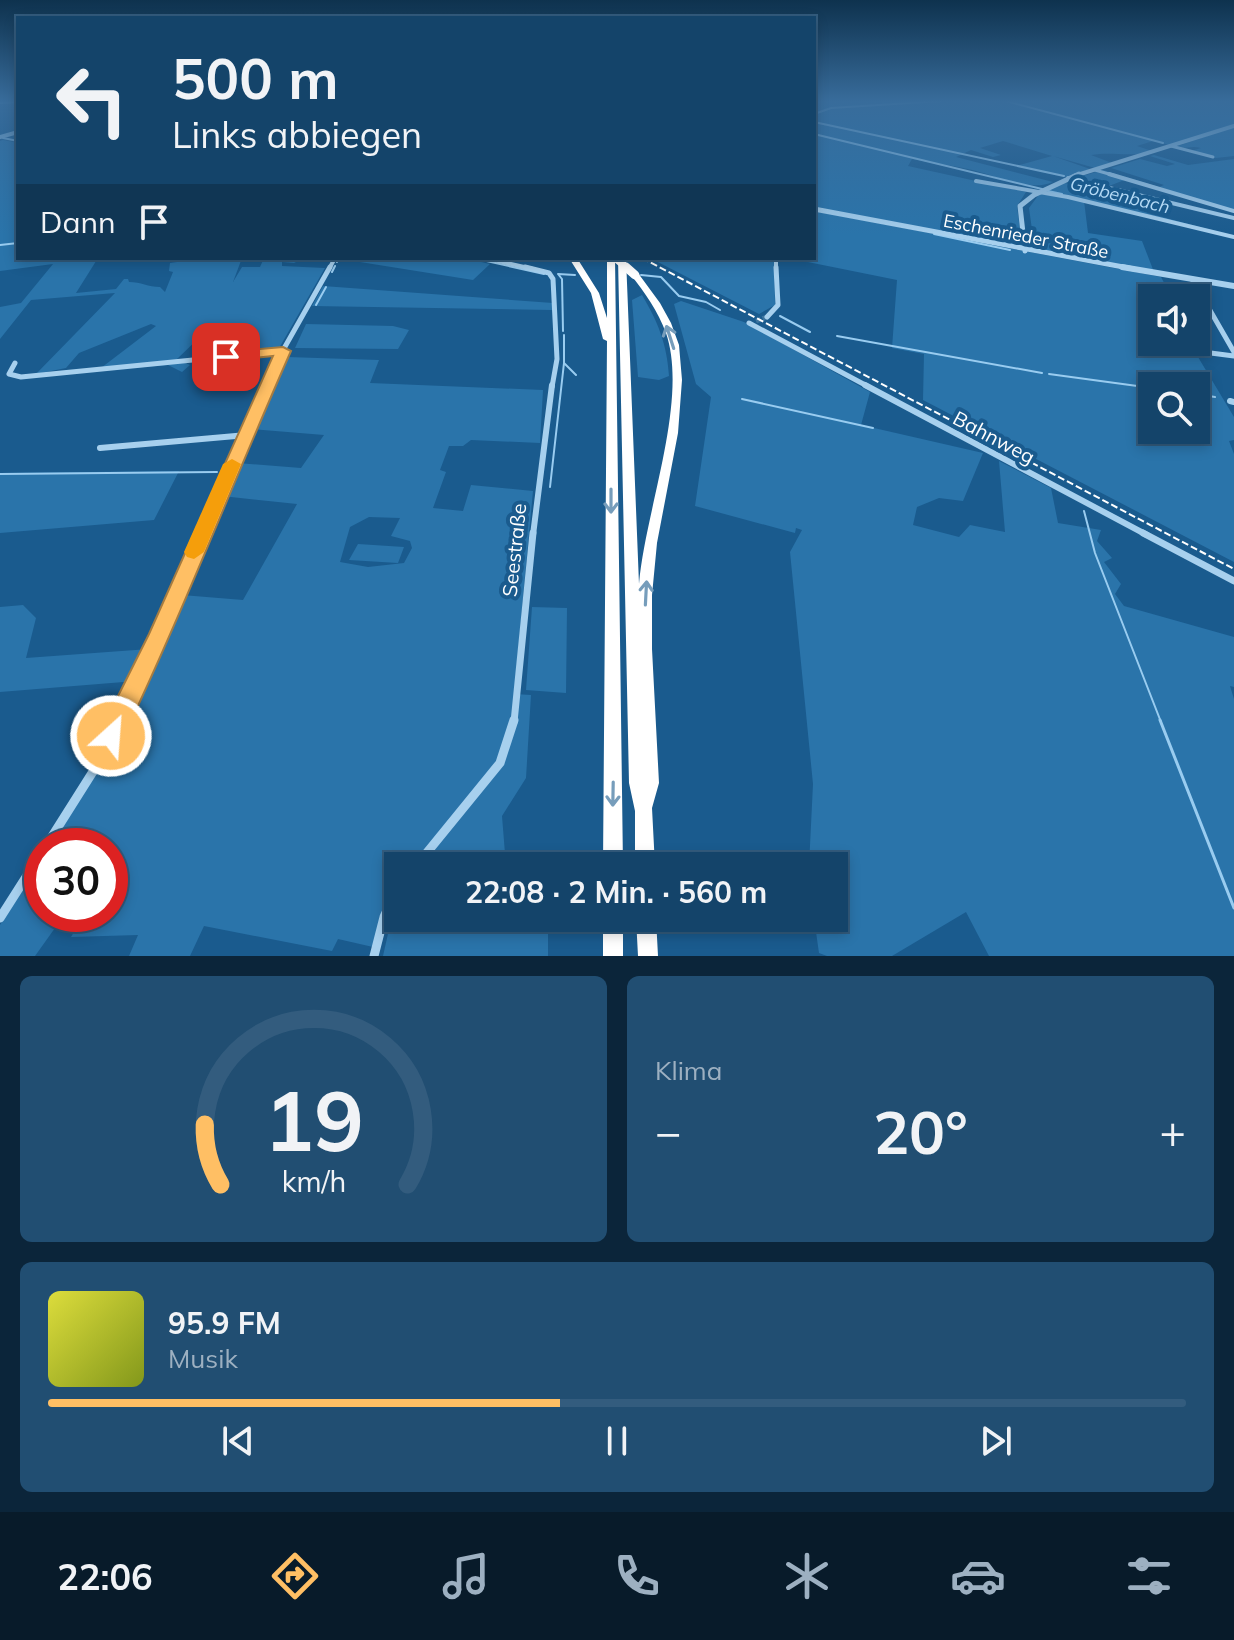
<!DOCTYPE html>
<html lang="de">
<head>
<meta charset="utf-8">
<style>
	body { margin:0; font-family:Mulish,sans-serif; background:#214e72; color:#f1f3f6; height:100vh; display:flex; flex-direction:column; font-size:30px; white-space:nowrap }
	* { box-sizing:border-box; margin:0 }
	p { font-size:26px; color:#9db0c1 }
	.icon { flex:none; width:44px; height:44px; fill:none; stroke:currentColor; stroke-width:2; stroke-linecap:round; stroke-linejoin:round }
	.map { position:relative; height:956px; overflow:hidden }
	.drawer { display:flex; flex-direction:column; gap:20px; padding:20px; background:#0b253a; flex:1 }
	.drawer>* { flex:none }
	.top-card { position:absolute; left:16px; top:16px; width:800px; height:244px; border-radius:0px; box-shadow:0 4px 12px #0003,0 0 0 2px #335c7e; background:#14446a; color:#f1f3f6; overflow:hidden }
	.tools { position:absolute; left:1138px; top:284px; display:grid; gap:16px }
	.tools a { display:grid; place-items:center; width:72px; height:72px; border-radius:0px; background:#14446a; box-shadow:0 4px 12px #0003,0 0 0 2px #335c7e; font-size:40px }
	.speed { position:absolute; left:24px; top:828px; display:flex; gap:16px; font-size:40px; font-weight:700; text-align:center }
	.speed>* { display:grid; place-content:center; width:104px; height:104px; border-radius:50%; background:#14446a; box-shadow:0 4px 12px #0003,0 0 0 2px #335c7e; line-height:1 }
	.speed .limit { border:12px solid #d22; background:#fff; color:#111 }
	.pin { position:absolute; display:grid; place-items:center; width:68px; height:68px; color:#fff; margin:-34px; border-radius:16px; box-shadow:0 4px 12px #0006 }
	.me { position:absolute; width:88px; margin:-44px; rotate:26deg; stroke-linejoin:round; filter:drop-shadow(0 0 6px #0008) }
	.turn { display:flex; align-items:center; gap:28px; height:168px; padding:0 24px; font-size:36px }
	.turn .icon { width:104px; height:104px; stroke-width:2.5 }
	.turn b { display:block; font-size:56px; line-height:68px }
	.then { display:flex; align-items:center; height:76px; padding:0 24px; background:#0003; gap:16px; font-size:30px }
	.big { font-size:60px; font-weight:700; line-height:1.1 }
	.drawer .widget { flex:1; display:flex; flex-direction:column; justify-content:center; gap:12px; min-width:0; padding:0 28px; border-radius:12px; background:#214e72 }
	.drawer .dial { align-items:center; gap:0 }
	.dial svg { height:208px; overflow:visible; fill:none; stroke:#335c7e; stroke-width:7; stroke-linecap:round; text-anchor:middle }
	.dial text { fill:#f1f3f6; stroke:none }
	.song { display:flex; align-items:center; gap:24px }
	.cover { width:96px; height:96px; border-radius:12px; background:linear-gradient(135deg,hsl(60 70% 55%),hsl(70 70% 35%)) }
	.played { height:8px; border-radius:4px; background:linear-gradient(90deg,#ffbf64 45%,#335c7e 45%) }
	.keys { display:flex; justify-content:space-around; direction:ltr }
	.heat { display:flex; justify-content:space-between; align-items:center; font-size:44px; direction:ltr }
	.drawer .tiles { flex:1; display:grid; gap:20px; grid-template-columns:1fr 1fr }
	.widget:last-child { grid-column:span 2 }
	.trip { position:absolute; left:384px; top:852px; width:464px; height:80px; border-radius:0px; background:#14446a; box-shadow:0 4px 12px #0003,0 0 0 2px #335c7e; font-weight:700; line-height:80px; text-align:center }
	.menu { display:flex; height:128px; justify-content:space-around; align-items:center; background:#081b2a; color:#9db0c1 }
	.menu .icon { width:56px; height:56px }
	.menu .on { color:#ffbf64 }
	.menu b { font-size:36px; color:#f1f3f6 }
	.map>svg:first-child { display:block }
	.green { fill:#2a74aa; fill-rule:evenodd }
	.lines { fill:none; stroke-linecap:round; stroke-linejoin:round }
	.stream-far1 { stroke:#99ccf0; stroke-width:2 }
	.stream { stroke:#99ccf0; stroke-width:3 }
	.minor-tunnel { stroke:#3c749f; stroke-width:5; stroke-dasharray:5 2; stroke-linecap:butt }
	.minor-far5 { stroke:#a7d0ee; stroke-width:3 }
	.minor-far4 { stroke:#a7d0ee; stroke-width:4 }
	.minor-far3 { stroke:#a7d0ee; stroke-width:5 }
	.minor-far2 { stroke:#a7d0ee; stroke-width:6 }
	.minor-far1 { stroke:#a7d0ee; stroke-width:7 }
	.minor { stroke:#a7d0ee; stroke-width:9 }
	.tertiary-far2 { stroke:#a7d0ee; stroke-width:4 }
	.tertiary-far1 { stroke:#a7d0ee; stroke-width:5 }
	.tertiary { stroke:#a7d0ee; stroke-width:6 }
	.motorway { fill:#fff; fill-rule:evenodd }
	.rail { stroke:#fff; stroke-width:2; stroke-dasharray:7 3; stroke-linecap:butt }
	.motorway-bridge-far1 { stroke:#fff; stroke-width:7 }
	.motorway-bridge { stroke:#fff; stroke-width:9 }
	.oneway { stroke:#769dbb }
	.route { fill:#ffbf64; stroke:#a67c41; stroke-width:2 }
	.slow { fill:#f59e0b }
	.labels { text-anchor:middle; dominant-baseline:central; stroke-width:8; stroke-linejoin:round; paint-order:stroke }
	.far-water-label { font-size:18px; font-style:italic; fill:#b3d9f5; stroke:#1a5b8e }
	.far-street-label { font-size:18px; fill:#fff; stroke:#1a5b8e }
	.street-label { font-size:20px; fill:#fff; stroke:#1a5b8e }
</style>
</head>
<body>
<div class="map">
<svg width="1234" height="956" viewBox="0 0 1234 956">
	<rect width="100%" height="100%" fill="#1a5b8e"/>
	<path class="green" d="M 814,101 L 1234,101 L 1234,125 L 1169,145 L 1153,141 L 1137,146 L 1152,151 C 1131,158 1113,151 1091,155 L 1112,163 L 1095,168 L 1053,156 L 1090,169 L 1066,177 L 1016,166 L 1052,156 L 1003,141 L 980,148 L 1001,155 L 993,157 L 971,150 L 956,157 L 1053,182 C 1028,193 993,174 968,169 C 950,165 931,163 912,159 L 908,166 L 1026,192 L 1017,206 L 1022,246 L 814,208 Z
		M 1234,127 L 1234,156 L 1216,158 L 1191,151 L 1201,148 C 1191,145 1184,150 1175,147 Z
		M 3,140 L 18,143 L 18,258 L 98,258 L 76,293 L 116,289 L 124,279 L 128,279 L 129,282 C 141,282 148,287 160,287 L 165,292 L 173,272 L 169,271 L 170,263 L 177,262 L 179,258 L 242,258 L 233,282 L 242,267 L 260,267 L 264,258 L 302,259 L 294,263 L 282,262 L 282,266 L 325,268 L 278,350 L 210,357 L 226,324 L 201,336 L 177,359 L 190,365 L 182,372 L 168,365 L 97,371 L 156,326 L 151,324 L 79,353 L 66,368 L 36,374 L 115,293 L 31,300 L 0,339 L 0,307 L 21,303 L 53,264 L 0,271 L 0,141 Z
		M 1154,155 L 1188,165 L 1234,159 L 1234,210 L 1127,179 L 1109,186 L 1072,179 L 1103,170 L 1159,187 L 1164,185 L 1111,168 L 1140,159 L 1167,166 L 1175,164 L 1150,156 Z
		M 1062,182 L 1149,208 L 1147,213 L 1234,236 L 1084,201 L 1088,233 L 1142,241 L 1154,272 L 1035,251 L 1029,208 L 1040,193 Z
		M 814,211 L 1161,277 L 1172,298 L 1152,298 L 1152,342 L 1189,342 L 1234,417 L 1234,440 L 1229,441 L 1234,454 L 1234,562 L 923,400 L 924,354 L 892,348 L 897,280 L 788,258 L 814,258 ZM 1152,386 L 1196,386 L 1196,430 L 1152,430 Z
		M 464,258 L 490,264 L 473,280 L 341,259 Z
		M 650,258 L 774,258 L 775,305 L 759,314 Z
		M 323,286 L 553,303 L 552,310 L 312,306 Z
		M 642,295 C 658,322 667,344 669,376 L 659,380 L 638,377 L 632,300 Z
		M 681,301 L 744,322 L 870,392 L 861,425 L 983,453 L 963,501 L 939,498 L 917,507 L 913,525 L 959,537 L 970,525 L 1005,532 L 999,461 L 1051,488 L 1058,523 L 1101,530 L 1097,541 L 1112,558 L 1104,562 L 1121,584 L 1115,594 L 1124,606 L 1234,637 L 1234,687 L 1230,686 L 1234,699 L 1234,956 L 989,956 L 966,912 L 892,956 L 827,956 L 819,953 L 814,918 L 834,918 L 834,866 L 809,866 L 813,784 L 790,552 L 802,530 L 796,528 L 795,533 L 695,506 L 711,397 L 696,384 L 674,304 Z
		M 306,324 L 393,326 L 409,330 L 398,349 L 295,348 Z
		M 287,357 L 379,360 L 370,383 L 543,390 L 540,443 L 471,440 L 463,446 L 449,446 L 440,470 L 446,472 L 433,508 L 463,511 L 471,485 L 533,491 L 514,694 L 531,695 L 526,778 L 502,816 L 506,866 L 423,866 L 453,823 L 413,866 L 398,866 L 398,885 L 373,947 L 338,939 L 332,951 L 204,926 L 190,956 L 129,956 L 138,935 L 71,937 L 80,922 L 60,921 L 35,956 L 0,956 L 0,925 L 42,859 L 42,914 L 110,914 L 110,846 L 50,846 L 102,763 L 182,595 L 243,600 L 297,504 L 222,496 L 237,463 L 301,468 L 324,435 L 251,429 ZM 369,517 L 400,518 L 391,536 L 410,541 L 412,548 L 404,563 L 368,567 L 340,562 L 350,527 Z
		M 179,471 L 154,520 L 0,533 L 0,473 Z
		M 358,544 L 404,547 L 398,563 L 349,560 Z
		M 23,605 L 36,618 L 26,658 L 149,649 L 136,681 L 0,692 L 0,607 Z
		M 532,607 L 567,608 L 566,693 L 526,690 Z
		M 398,901 L 398,918 L 548,918 L 548,956 L 383,956 L 394,907 Z"/>
	<g class="lines">
		<path class="stream-far1" d="M 1006,101 L 1163,143
			M 0,103 L 18,102
			M 814,114 L 831,108 L 941,101
			M 814,122 L 1064,176
			M 814,134 L 1042,189
			M 3,138 L 18,141
			M 1048,191 L 1062,194
			M 934,234 L 1010,250
			M 0,245 L 18,243
			M 473,258 L 544,274
			M 337,262 L 340,258
			M 332,272 L 335,266
			M 641,275 L 661,277 L 679,296 L 706,302 L 720,310
			M 316,305 L 326,287
			M 780,316 L 810,332
			M 563,331 L 562,279 L 558,274 L 575,275
			M 564,335 L 564,363 L 576,375
			M 837,336 L 1042,373
			M 1049,374 L 1152,388
			M 1196,394 L 1215,397
			M 742,399 L 873,428
			M 0,474 L 217,472
			M 550,487 L 564,363
			M 1084,511 L 1095,553 L 1161,722"/>
		<path class="stream" d="M 1160,720 L 1234,908"/>
		<path class="minor-tunnel" d="M 756,321 L 767,317"/>
		<path class="minor-far5" d="M 1171,146 L 1213,157
			M 1095,170 L 1116,176"/>
		<path class="minor-far4" d="M 1109,174 L 1234,211
			M 1068,178 L 1234,218
			M 976,181 L 1068,197 L 1234,237
			M 485,258 L 533,269
			M 776,258 L 776,269
			M 329,269 L 335,258"/>
		<path class="minor-far3" d="M 525,267 L 549,273 L 553,279 L 557,359 L 552,387
			M 1192,279 L 1234,352
			M 767,317 L 778,305 L 776,267
			M 749,323 L 869,387
			M 1203,352 L 1234,356
			M 15,363 L 9,374 L 21,377 L 283,351
			M 266,387 L 282,352 L 330,267"/>
		<path class="minor-far2" d="M 865,385 L 1147,535
			M 1230,401 L 1234,402
			M 100,448 L 247,435
			M 201,535 L 267,385
			M 533,535 L 552,385"/>
		<path class="minor-far1" d="M 1143,533 L 1234,581
			M 118,722 L 160,634 L 202,533
			M 514,722 L 533,533"/>
		<path class="minor" d="M 46,846 L 99,762 L 119,720
			M 416,866 L 500,763 L 514,720
			M 0,918 L 42,852
			M 374,956 L 384,917 L 398,887"/>
		<path class="tertiary-far2" d="M 0,137 L 18,132
			M 1074,176 L 1234,126"/>
		<path class="tertiary-far1" d="M 814,209 L 1134,269
			M 1025,251 L 1020,206 L 1034,195 L 1079,174"/>
		<path class="tertiary" d="M 1122,267 L 1234,286"/>
		<path class="motorway" d="M 569,258 L 577,258 L 599,293 L 607,318 L 607,258 L 615,258 L 623,866 L 603,866 L 607,341 L 603,339 L 591,293 Z
			M 618,258 L 626,258 L 639,584 C 645,511 689,401 666,333 C 658,311 645,293 631,275 L 632,273 L 638,273 L 660,303 L 671,323 L 679,345 L 682,380 L 678,433 L 657,543 L 652,595 L 652,649 L 659,783 L 652,808 L 655,866 L 635,866 L 635,811 L 629,783 Z
			M 603,918 L 623,918 L 623,956 L 603,956 Z
			M 636,918 L 656,918 L 658,956 L 638,956 Z"/>
		<path class="rail" d="M 642,258 L 1234,569"/>
		<path class="motorway-bridge-far1" d="M 615,258 L 628,269"/>
		<path class="motorway-bridge" d="M 626,267 L 635,275"/>
	</g>
	<defs><path id="oneway-shaft" d="M-6 0H5M1.5-3L5.5 0L1.5 3" fill="none" stroke-width="1.6" stroke-linecap="round" stroke-linejoin="round" transform="scale(2)"/></defs>
	<g class="oneway">
		<use href="#oneway-shaft" transform="translate(670 337) rotate(-108)"/>
		<use href="#oneway-shaft" transform="translate(611 501) rotate(90)"/>
		<use href="#oneway-shaft" transform="translate(646 593) rotate(-87)"/>
		<use href="#oneway-shaft" transform="translate(613 794) rotate(91)"/>
	</g>
	<linearGradient id="sky" x2="0" y2="1"><stop stop-color="#0e324e"/><stop offset="0.43" stop-color="#386c9b"/><stop offset="1" stop-color="#386c9b" stop-opacity="0"/></linearGradient>
	<rect width="1234" height="235" fill="url(#sky)"/>
	<path class="route" d="M 283,347 L 291,351 C 233,482 182,615 120,744 L 111,747 L 102,744 L 98,736 L 149,634 L 273,356 L 226,361 L 218,357 L 226,352 Z"/>
	<path class="slow" d="M 232,459 L 241,464 L 204,552 L 194,559 L 187,557 L 184,552 L 223,464 Z"/>
	<g class="labels">
		<g class="far-water-label">
			<text transform="translate(1120 195) rotate(14)">Gröbenbach</text>
		</g>
		<g class="far-street-label">
			<text transform="translate(1026 236) rotate(11)">Eschenrieder Straße</text>
		</g>
		<g class="street-label">
			<text transform="translate(994 437) rotate(28)">Bahnweg</text>
			<text transform="translate(514 550) rotate(-84)">Seestraße</text>
		</g>
	</g>
</svg>
<div class="tools">
<a><svg class="icon" aria-label="sound" viewBox="0 0 24 24"><path d="M4 9h4l5-4v14l-5-4H4zM17 9q2 3 0 6"/></svg></a>
<a><svg class="icon" aria-label="search" viewBox="0 0 24 24"><circle cx="10" cy="10" r="6"/><path d="M15 15l6 6"/></svg></a>
</div>
<div class="speed"><div class="limit">30</div></div>
<div class="pin" style="left:226px;top:357px;background:#d93025"><svg class="icon" aria-label="arrive" viewBox="0 0 24 24"><path d="M6 21V4h12l-3 4 3 4H6"/></svg></div>
<svg class="me" style="left:111px;top:736px" viewBox="-20 -20 40 40"><circle r="17" fill="#ffbf64" stroke="#fff" stroke-width="3"/><path d="M0-11L8 9 0 5-8 9z" fill="#fff"/></svg>
<div class="trip">22:08 · 2 Min. · 560 m</div>
<div class="top-card">
<div class="turn"><svg class="icon" aria-label="left" viewBox="0 0 24 24"><path d="M17 20v-9H6M10 6l-5 5 5 5"/></svg><div><b>500 m</b>Links abbiegen</div></div>
<div class="then">Dann<svg class="icon" aria-label="arrive" viewBox="0 0 24 24"><path d="M6 21V4h12l-3 4 3 4H6"/></svg></div>
</div>
</div>
<section class="drawer">
<div class="tiles">
<div class="widget dial"><svg viewBox="0 0 100 80">
<path d="M14 69A42 42 0 1 1 86 69"/>
<path d="M14 69A42 42 0 0 1 8 46" stroke="#ffbf64"/>
<text x="50" y="56" font-size="32" font-weight="700">19</text>
<text x="50" y="72" font-size="11">km/h</text>
</svg></div>
<div class="widget"><p>Klima</p>
<div class="heat"><a>−</a><b class="big">20°</b><a>+</a></div>
</div>
<div class="widget">
<div class="song"><i class="cover"></i><div><b>95.9 FM</b><p>Musik</p></div></div>
<div class="played"></div>
<div class="keys"><svg class="icon" aria-label="previous" viewBox="0 0 24 24"><path d="M18 5L8 12l10 7zM5 5v14"/></svg><svg class="icon" aria-label="pause" viewBox="0 0 24 24"><path d="M8 5v14M16 5v14"/></svg><svg class="icon" aria-label="next" viewBox="0 0 24 24"><path d="M6 5l10 7-10 7zM19 5v14"/></svg></div>
</div>
</div>
</section>
<nav class="menu">
<b>22:06</b>
<svg class="icon on" aria-label="directions" viewBox="0 0 24 24"><path d="M12 3l9 9-9 9-9-9zM9 14v-3h6M13 9l2 2-2 2"/></svg>
<svg class="icon" aria-label="music" viewBox="0 0 24 24"><path d="M9 18V5l10-2v13"/><circle cx="6" cy="18" r="3"/><circle cx="16" cy="16" r="3"/></svg>
<svg class="icon" aria-label="phone" viewBox="0 0 24 24"><path d="M5 4h4l2 5-3 2q2 4 5 5l2-3 5 2v4C11 20 4 13 5 4z"/></svg>
<svg class="icon" aria-label="climate" viewBox="0 0 24 24"><path d="M12 3v18M4 7l16 10M4 17L20 7"/></svg>
<svg class="icon" aria-label="car" viewBox="0 0 24 24"><path d="M5 17H2v-5l4-1 3-4h7l3 4 3 1v5h-3M9 17h6M6 11h13"/><circle cx="7" cy="17" r="2"/><circle cx="17" cy="17" r="2"/></svg>
<svg class="icon" aria-label="filters" viewBox="0 0 24 24"><path d="M4 7h16M4 17h16"/><circle cx="9" cy="7" r="2"/><circle cx="15" cy="17" r="2"/></svg>
</nav>
</body>
</html>
